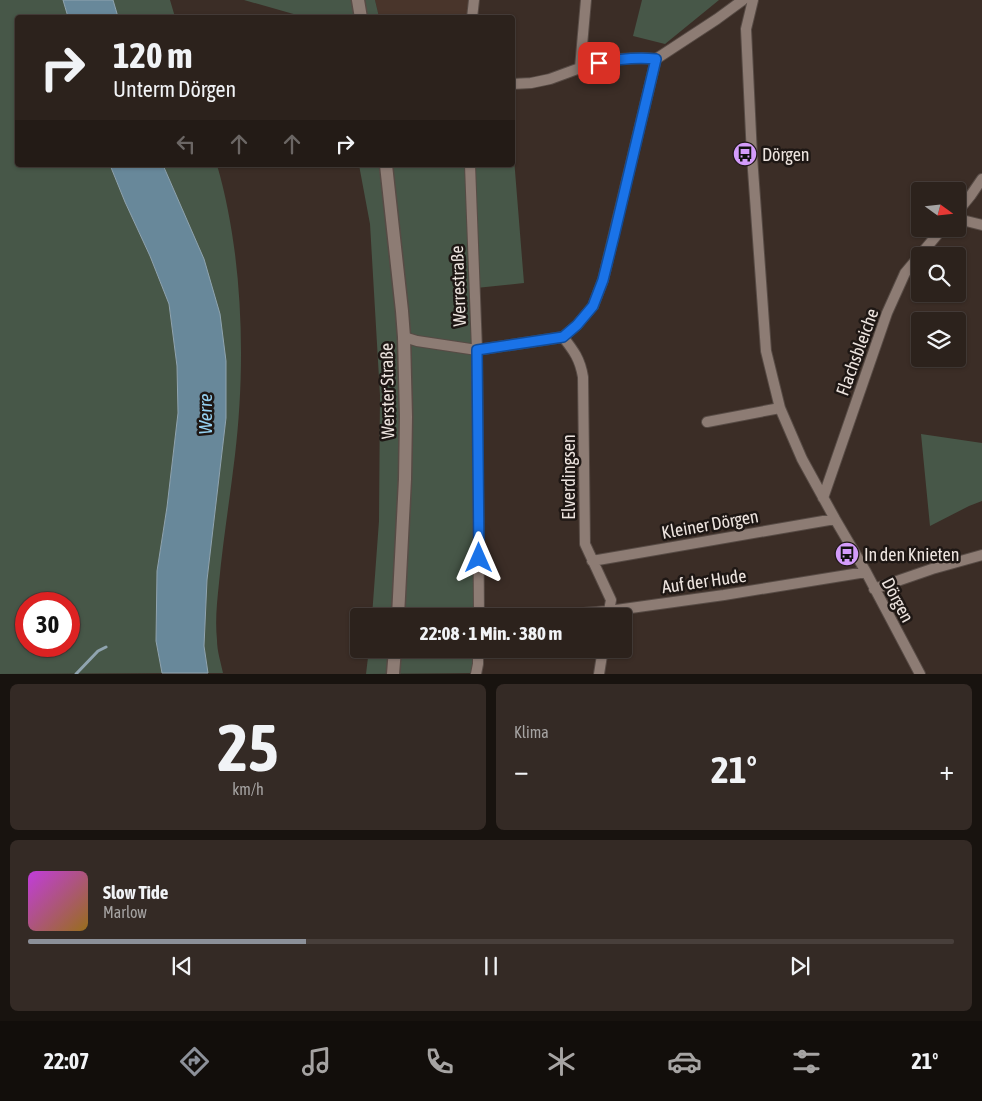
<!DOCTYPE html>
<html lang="de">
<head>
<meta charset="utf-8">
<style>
	body { margin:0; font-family:"Asap Condensed",sans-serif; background:#342a25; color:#f1f3f6; height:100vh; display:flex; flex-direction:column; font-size:19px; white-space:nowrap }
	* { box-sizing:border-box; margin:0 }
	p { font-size:16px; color:#a6a4a3 }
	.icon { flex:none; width:28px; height:28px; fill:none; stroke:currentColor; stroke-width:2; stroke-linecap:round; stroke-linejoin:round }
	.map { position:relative; height:674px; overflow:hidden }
	.drawer { display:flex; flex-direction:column; gap:10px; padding:10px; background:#18130f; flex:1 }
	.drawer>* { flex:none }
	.hud { position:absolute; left:15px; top:15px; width:500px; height:152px; border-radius:5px; box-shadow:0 1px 4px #0004,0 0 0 1px #483f3b; background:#2c221c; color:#f1f3f6; overflow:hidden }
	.needle { width:32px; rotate:105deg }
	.controls { position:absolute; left:911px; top:182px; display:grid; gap:10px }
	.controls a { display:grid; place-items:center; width:55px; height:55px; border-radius:5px; background:#2c221c; box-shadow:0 1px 4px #0004,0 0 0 1px #483f3b; font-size:25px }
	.speed { position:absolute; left:15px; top:592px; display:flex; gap:10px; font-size:25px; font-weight:700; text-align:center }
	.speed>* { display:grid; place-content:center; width:65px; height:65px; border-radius:50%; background:#2c221c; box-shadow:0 1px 4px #0004,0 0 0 1px #483f3b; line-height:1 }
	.speed .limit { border:8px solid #d22; background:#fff; color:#111 }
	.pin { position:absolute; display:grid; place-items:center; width:42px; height:42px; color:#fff; margin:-21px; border-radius:10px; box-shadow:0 2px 8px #0006 }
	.me { position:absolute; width:55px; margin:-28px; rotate:0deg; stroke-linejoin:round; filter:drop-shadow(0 0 4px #0008) }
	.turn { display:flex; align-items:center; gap:18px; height:105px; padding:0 15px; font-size:22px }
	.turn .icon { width:65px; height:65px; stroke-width:2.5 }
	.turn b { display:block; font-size:35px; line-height:42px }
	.lanes { display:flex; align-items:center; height:48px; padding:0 15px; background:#0003; justify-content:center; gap:25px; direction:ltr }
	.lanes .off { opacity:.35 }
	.big { font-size:38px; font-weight:700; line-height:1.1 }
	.drawer .widget { flex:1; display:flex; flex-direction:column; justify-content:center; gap:8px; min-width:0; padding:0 18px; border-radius:8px; background:#342a25 }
	.drawer .dial { align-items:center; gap:0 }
	.dial b { font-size:65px; line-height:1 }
	.song { display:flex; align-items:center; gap:15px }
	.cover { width:60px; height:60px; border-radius:8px; background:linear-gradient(135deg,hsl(290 70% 55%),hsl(40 70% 35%)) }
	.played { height:5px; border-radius:2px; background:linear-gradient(90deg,#8c9099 30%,#483f3b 30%) }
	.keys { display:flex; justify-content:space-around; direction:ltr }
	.heat { display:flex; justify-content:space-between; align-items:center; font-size:28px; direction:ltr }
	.drawer .tiles { flex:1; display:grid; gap:10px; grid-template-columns:1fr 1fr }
	.widget:last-child { grid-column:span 2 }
	.trip { position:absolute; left:350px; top:608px; width:282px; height:50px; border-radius:5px; background:#2c221c; box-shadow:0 1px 4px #0004,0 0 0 1px #483f3b; font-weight:700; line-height:50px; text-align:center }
	.tabs { display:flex; height:80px; justify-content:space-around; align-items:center; background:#120e0b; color:#a6a4a3 }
	.tabs .icon { width:35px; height:35px }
	.tabs .current { color:#8c9099 }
	.tabs b { font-size:22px; color:#f1f3f6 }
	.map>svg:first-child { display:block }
	.built { fill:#49352b }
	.green { fill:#475748; fill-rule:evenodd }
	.water { fill:#68889a; stroke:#90a4af }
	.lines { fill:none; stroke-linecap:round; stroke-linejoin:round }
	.stream { stroke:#90a4af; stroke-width:3 }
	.street-casing { stroke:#574b45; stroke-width:12 }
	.secondary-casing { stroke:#574b45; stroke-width:15 }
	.street { stroke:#8d7c74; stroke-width:10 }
	.secondary { stroke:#8d7c74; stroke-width:12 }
	.route-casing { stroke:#114b97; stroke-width:12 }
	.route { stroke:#1a73e8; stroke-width:9 }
	.labels { text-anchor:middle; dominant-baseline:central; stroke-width:5; stroke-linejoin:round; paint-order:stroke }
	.poi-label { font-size:18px; fill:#ede4df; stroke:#1e1714; text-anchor:start }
	.street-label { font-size:18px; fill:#ede4df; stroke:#1e1714 }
	.water-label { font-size:19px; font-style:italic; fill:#96d1f1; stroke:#1e1714 }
</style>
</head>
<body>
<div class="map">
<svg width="982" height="674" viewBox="0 0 982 674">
	<rect width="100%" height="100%" fill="#3b2d26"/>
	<path class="built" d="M 375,0 L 469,0 L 467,18 L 379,17 Z"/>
	<path class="green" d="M 0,0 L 63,0 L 68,17 L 18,18 L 18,165 L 110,165 L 125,202 L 150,256 L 169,304 L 177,366 L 178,413 L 167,507 L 157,571 L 156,641 L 162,673 L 0,674 ZM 26,604 L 69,604 L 69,646 L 26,646 Z
		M 113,0 L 170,0 L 175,17 L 118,17 Z
		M 244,0 L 375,0 L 379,17 L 304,17 Z
		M 642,0 L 719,0 L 665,44 L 633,36 Z
		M 513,146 L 524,283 L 476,288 L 477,616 L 372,616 L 379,521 L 380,395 L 370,224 L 359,165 L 512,165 Z
		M 163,165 L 217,165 C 243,254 246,363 235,455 C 230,498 223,540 219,583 C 217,602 215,621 217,640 C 217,651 221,663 223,673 L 208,673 L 204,646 L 207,580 L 226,418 L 175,192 Z
		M 921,434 L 982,443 L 982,501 L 969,506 L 930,526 Z
		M 369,649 L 477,649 L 474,673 L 366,674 Z"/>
	<path class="water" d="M 63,0 L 113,0 L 118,17 L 68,17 Z
		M 110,165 L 163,165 L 204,259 L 220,314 L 226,361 L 226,418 L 207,580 L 204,646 L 208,673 L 162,673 L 156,641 L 157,571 L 167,507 L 178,413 L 177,366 L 169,304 L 150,256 L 125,202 Z"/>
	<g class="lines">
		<path class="stream" d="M 76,674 L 98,651 L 106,647"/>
		<g class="street-casing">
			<path id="street" d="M 753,0 L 746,29 L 752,156 L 766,351 L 780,408 L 802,459 L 835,519 L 866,572 L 920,674
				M 472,18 L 474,0
				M 580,68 L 586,0
				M 512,84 L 531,83 L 550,79 L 580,68 L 618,59 L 643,58 L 656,59 L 717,19 L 743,0
				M 470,165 L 477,350 L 479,616
				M 958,211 L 971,195 L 982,179
				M 958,219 L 982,225
				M 404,337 L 417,341 L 477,350 L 563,337 L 577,325 L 593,306 L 603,280 L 656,59
				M 563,337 C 574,351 580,359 583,377 L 585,544 L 611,600 L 608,616
				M 707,422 L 780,408
				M 823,498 L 887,313 L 905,273 L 942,229
				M 592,561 L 835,519
				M 874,589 L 932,569 L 982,555
				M 546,616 L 609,611 L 724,595 L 866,572
				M 476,674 L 478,664 L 478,649
				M 599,674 L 603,649"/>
		</g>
		<g class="secondary-casing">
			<path id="secondary" d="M 358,0 L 361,18
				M 386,165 L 402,311 L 404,337 L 406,417 L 405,479 L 398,616
				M 393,674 L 395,649"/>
		</g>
		<use href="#street" class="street"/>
		<use href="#secondary" class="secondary"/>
	</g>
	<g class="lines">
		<g class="route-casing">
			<path id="route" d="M 479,558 L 477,350 L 563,337 L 577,325 L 593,306 L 603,280 L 614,236 L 656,59 C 636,57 618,59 599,63"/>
		</g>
		<use href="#route" class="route"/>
	</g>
	<defs>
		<g id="bus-disc" transform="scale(1.25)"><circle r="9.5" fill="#d49cfb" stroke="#1e1714"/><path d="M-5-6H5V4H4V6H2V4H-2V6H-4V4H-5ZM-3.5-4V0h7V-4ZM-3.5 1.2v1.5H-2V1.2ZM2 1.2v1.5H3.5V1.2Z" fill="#111"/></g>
	</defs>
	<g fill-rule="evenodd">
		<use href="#bus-disc" x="745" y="154"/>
		<use href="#bus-disc" x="847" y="554"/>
	</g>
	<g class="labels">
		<g class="poi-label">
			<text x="762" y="154">Dörgen</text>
			<text x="864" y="554">In den Knieten</text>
		</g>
		<g class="street-label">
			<text transform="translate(458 286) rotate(-92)">Werrestraße</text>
			<text transform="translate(857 352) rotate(-70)">Flachsbleiche</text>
			<text transform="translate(387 391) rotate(-91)">Werster Straße</text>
			<text transform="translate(568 477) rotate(-90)">Elverdingsen</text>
			<text transform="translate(710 524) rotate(-10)">Kleiner Dörgen</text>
			<text transform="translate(704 581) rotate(-8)">Auf der Hude</text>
			<text transform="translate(898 600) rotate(62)">Dörgen</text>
		</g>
		<g class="water-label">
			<text transform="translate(205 414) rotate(-90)">Werre</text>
		</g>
	</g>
</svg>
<div class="controls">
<a><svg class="needle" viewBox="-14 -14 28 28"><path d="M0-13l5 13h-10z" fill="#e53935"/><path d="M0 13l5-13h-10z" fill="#a6a4a3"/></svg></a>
<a><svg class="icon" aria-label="search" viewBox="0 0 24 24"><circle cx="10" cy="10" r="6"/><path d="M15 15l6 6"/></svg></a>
<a><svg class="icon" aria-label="layers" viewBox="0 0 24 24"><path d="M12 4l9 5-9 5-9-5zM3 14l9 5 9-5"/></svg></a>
</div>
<div class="speed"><div class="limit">30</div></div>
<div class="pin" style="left:599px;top:63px;background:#d93025"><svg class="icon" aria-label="arrive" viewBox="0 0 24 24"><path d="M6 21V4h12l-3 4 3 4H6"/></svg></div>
<svg class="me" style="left:479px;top:558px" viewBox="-20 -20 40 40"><path d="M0-17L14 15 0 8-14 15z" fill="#1a73e8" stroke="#fff" stroke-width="4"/></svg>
<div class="trip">22:08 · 1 Min. · 380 m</div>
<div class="hud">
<div class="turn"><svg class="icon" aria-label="right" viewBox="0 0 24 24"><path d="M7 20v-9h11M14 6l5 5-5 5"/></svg><div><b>120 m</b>Unterm Dörgen</div></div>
<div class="lanes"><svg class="icon off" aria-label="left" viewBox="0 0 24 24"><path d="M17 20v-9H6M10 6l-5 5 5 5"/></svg><svg class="icon off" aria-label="ahead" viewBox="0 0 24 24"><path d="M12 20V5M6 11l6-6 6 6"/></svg><svg class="icon off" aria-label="ahead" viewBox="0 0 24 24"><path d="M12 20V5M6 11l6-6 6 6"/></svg><svg class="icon" aria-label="right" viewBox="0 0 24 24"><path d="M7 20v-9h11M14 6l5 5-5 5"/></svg></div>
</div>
</div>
<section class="drawer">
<div class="tiles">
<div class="widget dial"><b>25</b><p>km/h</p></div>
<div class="widget"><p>Klima</p>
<div class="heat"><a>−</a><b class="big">21°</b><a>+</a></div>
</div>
<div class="widget">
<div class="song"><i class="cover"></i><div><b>Slow Tide</b><p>Marlow</p></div></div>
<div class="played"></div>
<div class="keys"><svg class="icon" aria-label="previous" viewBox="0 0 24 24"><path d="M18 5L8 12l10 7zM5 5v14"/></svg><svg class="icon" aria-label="pause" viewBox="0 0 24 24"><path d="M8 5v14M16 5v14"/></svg><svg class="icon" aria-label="next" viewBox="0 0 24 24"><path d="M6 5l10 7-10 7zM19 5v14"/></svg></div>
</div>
</div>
</section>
<nav class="tabs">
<b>22:07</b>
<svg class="icon current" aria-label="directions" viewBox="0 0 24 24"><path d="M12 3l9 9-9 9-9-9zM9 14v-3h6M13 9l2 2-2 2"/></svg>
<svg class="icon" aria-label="music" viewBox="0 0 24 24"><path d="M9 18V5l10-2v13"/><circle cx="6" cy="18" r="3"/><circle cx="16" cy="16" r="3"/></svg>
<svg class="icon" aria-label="phone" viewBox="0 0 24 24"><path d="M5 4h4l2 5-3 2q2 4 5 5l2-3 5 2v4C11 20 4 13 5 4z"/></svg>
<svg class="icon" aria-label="climate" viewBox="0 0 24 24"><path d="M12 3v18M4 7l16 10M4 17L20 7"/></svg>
<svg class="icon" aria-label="car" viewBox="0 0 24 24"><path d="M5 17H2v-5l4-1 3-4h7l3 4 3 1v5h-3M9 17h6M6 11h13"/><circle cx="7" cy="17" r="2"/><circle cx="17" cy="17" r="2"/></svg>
<svg class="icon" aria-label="filters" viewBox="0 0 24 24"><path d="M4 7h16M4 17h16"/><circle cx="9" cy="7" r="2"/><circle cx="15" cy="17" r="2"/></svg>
<b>21°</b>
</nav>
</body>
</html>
